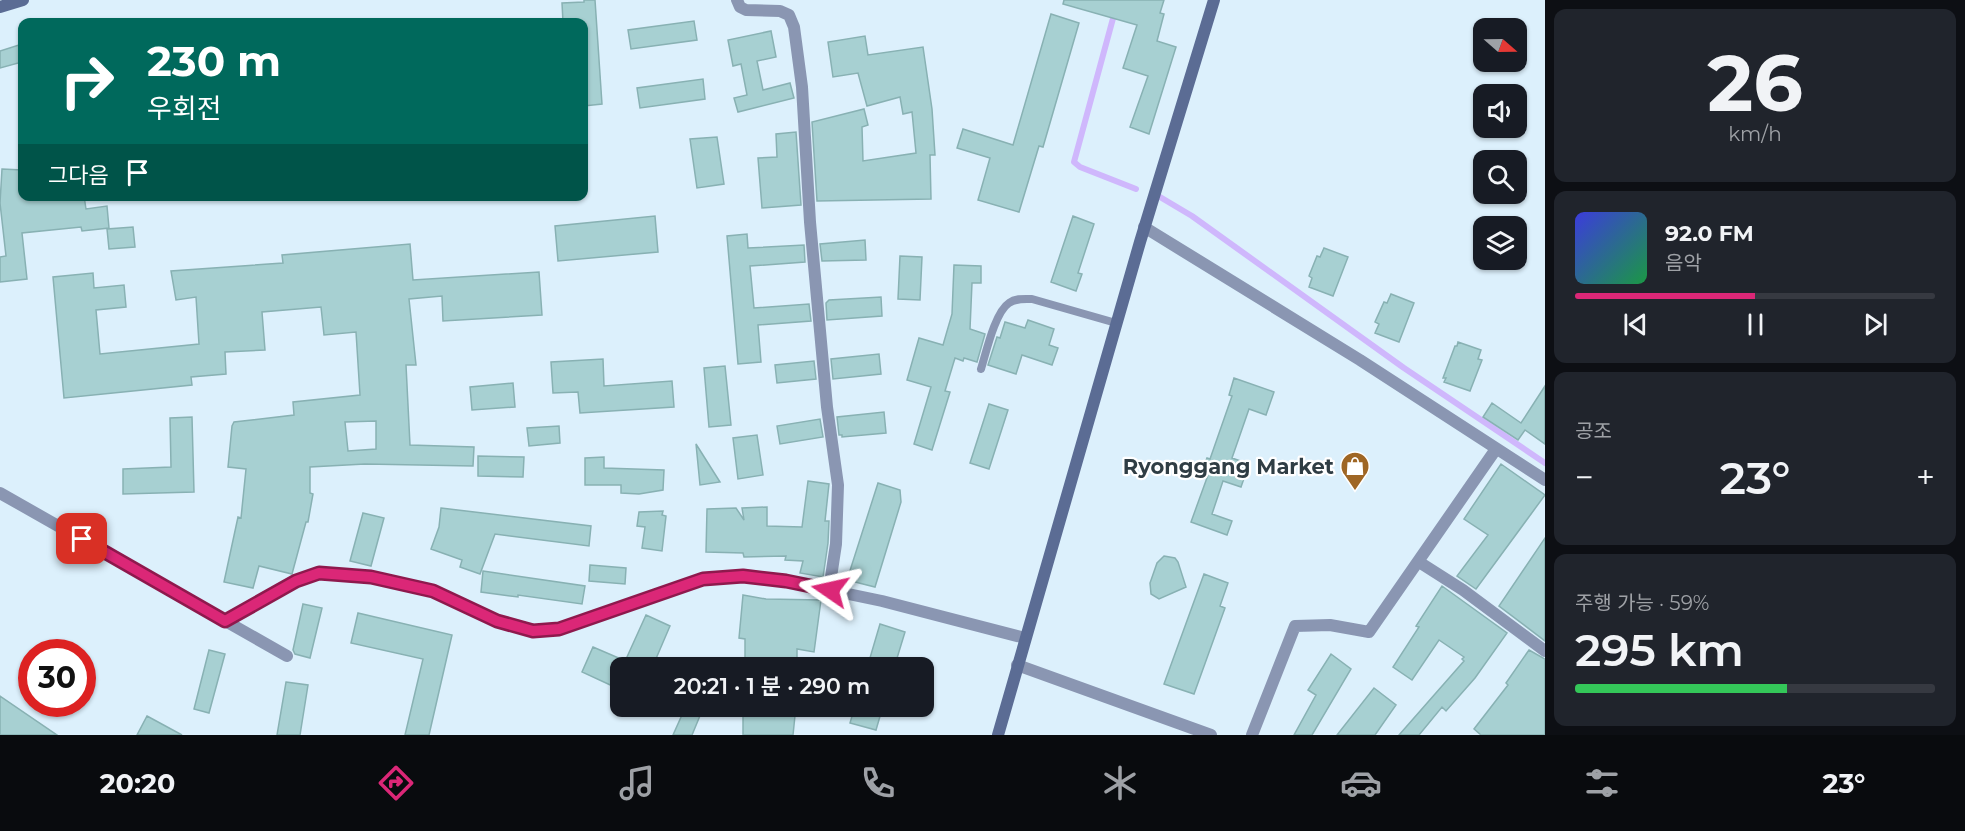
<!DOCTYPE html>
<html lang="ko">
<head>
<meta charset="utf-8">
<style>
	body { margin:0; font-family:Montserrat,"Noto Sans KR",sans-serif; background:#20242c; color:#f1f3f6; height:100vh; display:flex; flex-direction:column; font-size:22px; white-space:nowrap }
	* { box-sizing:border-box; margin:0 }
	p { font-size:20px; color:#9ea1a6 }
	.icon { flex:none; width:33px; height:33px; fill:none; stroke:currentColor; stroke-width:2; stroke-linecap:round; stroke-linejoin:round }
	.map { position:relative; flex:1; overflow:hidden }
	.details { display:flex; flex-direction:column; gap:9px; padding:9px; background:#0d0f14; width:420px }
	.details>* { flex:none }
	.top-card { position:absolute; left:18px; top:18px; width:570px; height:183px; border-radius:12px; box-shadow:0 2px 4px #0004; background:#00695c; color:#fff; overflow:hidden }
	.needle { width:39px; rotate:110deg }
	.buttons { position:absolute; left:1473px; top:18px; display:grid; gap:12px }
	.buttons a { display:grid; place-items:center; width:54px; height:54px; border-radius:12px; background:#171b24; box-shadow:0 2px 4px #0004; font-size:30px }
	.speed { position:absolute; left:18px; top:639px; display:flex; gap:12px; font-size:30px; font-weight:700; text-align:center }
	.speed>* { display:grid; place-content:center; width:78px; height:78px; border-radius:50%; background:#171b24; box-shadow:0 2px 4px #0004; line-height:1 }
	.speed .limit { border:9px solid #d22; background:#fff; color:#111 }
	.pin { position:absolute; display:grid; place-items:center; width:51px; height:51px; color:#fff; margin:-26px; border-radius:12px; box-shadow:0 3px 9px #0006 }
	.me { position:absolute; width:66px; margin:-33px; rotate:281deg; stroke-linejoin:round; filter:drop-shadow(0 0 4px #0008) }
	.turn { display:flex; align-items:center; gap:21px; height:126px; padding:0 30px; font-size:27px }
	.turn .icon { width:78px; height:78px; stroke-width:2.5 }
	.turn b { display:block; font-size:42px; line-height:51px }
	.then { display:flex; align-items:center; height:57px; padding:0 30px; background:#0003; gap:12px; font-size:22px }
	.big { font-size:45px; font-weight:600; line-height:1.1 }
	.details .widget { flex:1; display:flex; flex-direction:column; justify-content:center; gap:9px; min-width:0; padding:0 21px; border-radius:12px; background:#20242c }
	.details .dial { align-items:center; gap:0 }
	.dial b { font-size:78px; line-height:1 }
	.song { display:flex; align-items:center; gap:18px }
	.cover { width:72px; height:72px; border-radius:9px; background:linear-gradient(135deg,hsl(240 70% 55%),hsl(140 70% 35%)) }
	.played { height:6px; border-radius:3px; background:linear-gradient(90deg,#db2777 50%,#363941 50%) }
	.keys { display:flex; justify-content:space-around; direction:ltr }
	.heat { display:flex; justify-content:space-between; align-items:center; font-size:33px; direction:ltr }
	.charge { height:9px; border-radius:4px; background:linear-gradient(90deg,#34c759 59%,#363941 0) }
	.trip { position:absolute; left:610px; top:657px; width:324px; height:60px; border-radius:12px; background:#171b24; box-shadow:0 2px 4px #0004; font-weight:600; line-height:60px; text-align:center }
	.dock { display:flex; height:96px; justify-content:space-around; align-items:center; background:#090b0e; color:#9ea1a6 }
	.dock .icon { width:42px; height:42px }
	.dock .active { color:#db2777 }
	.dock b { font-size:27px; color:#f1f3f6 }
	main { display:flex; flex:1; min-height:0 }
	.map>svg:first-child { display:block }
	.lines { fill:none; stroke-linecap:round; stroke-linejoin:round }
	.stream { stroke:#cfb7fc; stroke-width:6 }
	.building { fill:#a7d0d2; stroke:#88b1b3; stroke-width:1.5; fill-rule:evenodd }
	.lane { stroke:#8a96b2; stroke-width:8 }
	.street { stroke:#8a96b2; stroke-width:12 }
	.secondary { stroke:#5b6c94; stroke-width:12 }
	.route-casing { stroke:#8e194d; stroke-width:15 }
	.route { stroke:#db2777; stroke-width:10 }
	.labels { text-anchor:middle; dominant-baseline:central; stroke-width:4.5; stroke-linejoin:round; paint-order:stroke }
	.poi-label { font-size:21px; font-weight:bold; fill:#2f3d44; stroke:#fff; text-anchor:end }
</style>
</head>
<body>
<main>
<div class="map">
<svg width="1545" height="735" viewBox="0 0 1545 735">
	<rect width="100%" height="100%" fill="#dcf0fc"/>
	<g class="lines">
		<path class="stream" d="M 1118,0 L 1074,162 L 1080,167 L 1136,189
			M 1160,197 L 1192,216 L 1404,368 L 1545,463"/>
	</g>
	<path class="building" d="M 584,0 L 595,0 L 602,104 L 584,106 L 584,22 L 563,22 L 562,3 L 584,2 Z
		M 1064,0 L 1164,0 L 1160,13 L 1164,14 L 1157,41 L 1176,47 L 1149,134 L 1130,127 L 1148,76 L 1123,68 L 1137,25 L 1063,4 Z
		M 1051,14 L 1079,23 L 1043,147 L 1039,146 L 1019,212 L 978,200 L 990,158 L 957,148 L 963,129 L 1013,145 Z
		M 694,21 L 697,40 L 631,49 L 628,30 Z
		M 771,31 L 776,57 L 757,61 L 763,90 L 790,83 L 794,98 L 738,112 L 734,98 L 747,95 L 741,64 L 733,66 L 728,40 Z
		M 865,36 L 868,55 L 923,47 L 932,109 L 935,155 L 930,155 L 931,199 L 817,201 L 812,122 L 864,109 L 868,125 L 862,127 L 863,161 L 916,153 L 912,112 L 903,114 L 900,97 L 867,106 L 858,73 L 833,77 L 828,42 Z
		M 22,44 L 22,62 L 0,68 L 0,51 Z
		M 703,79 L 705,99 L 640,108 L 637,88 Z
		M 796,132 L 801,205 L 762,208 L 758,158 L 777,157 L 776,134 Z
		M 717,137 L 724,184 L 697,188 L 690,139 Z
		M 2,169 L 22,170 L 22,196 L 84,196 L 86,209 L 107,206 L 109,228 L 82,231 L 81,227 L 22,233 L 27,279 L 0,282 L 0,257 L 6,256 L 0,203 Z
		M 655,216 L 658,252 L 558,261 L 555,226 Z
		M 1073,216 L 1094,224 L 1078,273 L 1082,274 L 1076,291 L 1051,282 Z
		M 133,227 L 135,247 L 109,249 L 107,229 Z
		M 747,234 L 748,248 L 804,245 L 805,262 L 750,266 L 754,308 L 809,304 L 811,321 L 758,325 L 761,362 L 738,364 L 727,236 Z
		M 865,240 L 866,260 L 822,261 L 820,244 Z
		M 410,244 L 413,280 L 539,272 L 542,315 L 443,321 L 442,296 L 409,299 L 416,365 L 406,365 L 410,445 L 474,447 L 473,466 L 365,464 L 310,467 L 310,493 L 313,494 L 308,522 L 306,522 L 292,574 L 259,566 L 253,588 L 224,582 L 238,517 L 241,518 L 246,469 L 228,467 L 232,426 L 234,422 L 294,415 L 293,402 L 360,395 L 356,332 L 324,335 L 321,307 L 262,312 L 265,350 L 225,352 L 226,374 L 191,377 L 192,385 L 64,398 L 53,277 L 93,273 L 94,288 L 124,285 L 126,307 L 96,310 L 100,354 L 199,344 L 196,297 L 176,300 L 171,271 L 283,263 L 282,255 ZM 376,421 L 376,449 L 348,451 L 345,422 Z
		M 1324,248 L 1348,257 L 1333,296 L 1309,287 L 1312,278 L 1309,276 L 1317,256 L 1320,257 Z
		M 900,256 L 922,257 L 920,300 L 898,299 Z
		M 954,265 L 981,266 L 981,283 L 972,283 L 970,329 L 985,334 L 977,362 L 964,358 L 963,361 L 955,358 L 945,391 L 950,392 L 932,450 L 914,444 L 931,387 L 907,380 L 919,338 L 943,345 L 952,314 Z
		M 1391,294 L 1414,303 L 1399,342 L 1375,333 L 1379,324 L 1375,322 L 1384,302 L 1387,303 Z
		M 881,297 L 882,316 L 827,320 L 826,303 L 829,300 Z
		M 1028,320 L 1054,329 L 1049,345 L 1058,348 L 1052,365 L 1022,355 L 1016,374 L 988,365 L 997,337 L 1000,338 L 1005,322 L 1025,328 Z
		M 1458,342 L 1481,350 L 1478,359 L 1482,360 L 1470,391 L 1444,382 L 1446,378 L 1443,378 L 1455,346 L 1457,346 Z
		M 879,354 L 881,374 L 833,379 L 831,359 Z
		M 603,359 L 604,386 L 672,381 L 674,407 L 580,413 L 578,392 L 553,393 L 551,362 Z
		M 814,361 L 816,379 L 777,383 L 775,365 Z
		M 725,366 L 731,425 L 709,427 L 704,368 Z
		M 1234,378 L 1274,392 L 1266,415 L 1249,409 L 1232,458 L 1249,464 L 1241,487 L 1223,481 L 1212,514 L 1232,521 L 1227,535 L 1191,522 L 1208,475 L 1201,473 L 1207,458 L 1210,459 L 1232,396 L 1229,395 Z
		M 513,383 L 515,407 L 472,410 L 470,387 Z
		M 1545,386 L 1545,444 L 1525,430 L 1518,440 L 1483,417 L 1492,403 L 1521,423 Z
		M 989,404 L 1008,410 L 989,469 L 970,463 Z
		M 884,412 L 886,433 L 842,437 L 842,435 L 839,435 L 837,417 Z
		M 192,417 L 194,492 L 123,494 L 123,469 L 171,467 L 170,418 Z
		M 820,419 L 823,437 L 780,444 L 777,426 Z
		M 559,426 L 560,443 L 529,446 L 527,428 Z
		M 757,435 L 763,475 L 738,479 L 733,438 Z
		M 696,444 L 720,482 L 700,485 Z
		M 478,456 L 524,457 L 523,477 L 478,476 Z
		M 604,457 L 604,468 L 664,470 L 663,490 L 639,494 L 621,493 L 621,485 L 585,485 L 585,458 Z
		M 1501,464 L 1545,495 L 1476,589 L 1457,576 L 1488,535 L 1464,519 Z
		M 808,481 L 829,484 L 825,521 L 829,521 L 828,543 L 823,577 L 800,573 L 803,561 L 785,560 L 786,556 L 744,557 L 743,553 L 706,552 L 707,509 L 736,508 L 744,520 L 742,508 L 767,507 L 767,526 L 802,527 Z
		M 878,483 L 900,490 L 901,502 L 875,587 L 847,580 Z
		M 441,508 L 591,526 L 589,546 L 495,534 L 480,574 L 460,567 L 462,560 L 431,549 L 439,527 Z
		M 663,511 L 662,515 L 666,516 L 662,551 L 642,548 L 645,527 L 637,526 L 639,512 Z
		M 363,513 L 384,518 L 371,566 L 350,561 Z
		M 1545,538 L 1545,641 L 1499,606 Z
		M 1164,556 L 1175,558 L 1178,562 L 1186,587 L 1159,599 L 1151,594 L 1150,583 L 1157,563 Z
		M 590,565 L 626,568 L 625,584 L 589,581 Z
		M 483,571 L 585,586 L 582,604 L 518,595 L 518,597 L 481,592 Z
		M 1204,574 L 1228,583 L 1220,606 L 1225,608 L 1194,694 L 1164,684 Z
		M 1442,586 L 1507,633 L 1475,678 L 1446,711 L 1442,707 L 1419,735 L 1399,735 L 1464,661 L 1462,659 L 1464,657 L 1439,640 L 1412,680 L 1393,667 L 1419,627 L 1416,626 Z
		M 743,595 L 766,599 L 821,600 L 814,652 L 797,649 L 797,668 L 745,668 L 745,639 L 739,638 Z
		M 303,604 L 322,608 L 310,658 L 295,654 L 293,650 Z
		M 358,613 L 452,635 L 429,735 L 405,735 L 423,659 L 351,643 Z
		M 646,615 L 670,626 L 652,668 L 622,668 Z
		M 880,624 L 905,632 L 894,668 L 867,668 Z
		M 593,647 L 621,659 L 619,689 L 582,672 Z
		M 209,650 L 225,654 L 209,713 L 194,709 Z
		M 1529,650 L 1545,659 L 1545,735 L 1481,735 L 1474,729 L 1508,685 L 1506,683 Z
		M 1331,654 L 1351,669 L 1312,735 L 1294,735 L 1316,695 L 1308,690 Z
		M 286,682 L 308,685 L 300,735 L 277,735 Z
		M 1374,688 L 1396,705 L 1375,735 L 1337,735 Z
		M 0,696 L 57,735 L 0,735 Z
		M 686,706 L 704,706 L 692,735 L 673,735 Z
		M 796,706 L 793,735 L 743,735 L 743,708 Z
		M 855,706 L 883,706 L 876,730 L 850,723 Z
		M 147,716 L 182,735 L 137,735 Z"/>
	<g class="lines">
		<path class="lane" d="M 981,369 C 986,353 995,312 1009,303 C 1016,298 1024,299 1032,299 L 1116,323"/>
		<path class="street" d="M 737,0 L 740,7 L 746,10 L 780,11 L 789,15 L 794,27 L 802,87 L 810,222 L 827,407 L 838,485 L 836,544 L 829,590
			M 1144,227 L 1360,360 L 1545,480
			M 0,493 L 287,656
			M 1419,562 L 1463,590 L 1545,651
			M 225,621 L 296,581 L 319,573 L 371,577 L 433,591 L 497,621 L 533,631 L 559,629 L 703,579 L 743,576 L 786,581 L 882,601 L 1025,638
			M 1017,665 L 1211,735
			M 1252,735 L 1295,626 L 1330,625 L 1369,632 L 1496,449"/>
		<path class="secondary" d="M 0,7 L 23,0
			M 998,735 L 1140,242 L 1214,0"/>
	</g>
	<g class="lines">
		<g class="route-casing">
			<path id="route" d="M 82,539 L 225,621 L 296,581 L 319,573 L 371,577 L 433,591 L 497,621 L 533,631 L 559,629 L 703,579 L 743,576 L 786,581 L 830,590"/>
		</g>
		<use href="#route" class="route"/>
	</g>
	<defs>
		<g id="shop-pin" transform="scale(1.5)"><path d="M0 17L-7.5 6A9.5 9.5 0 1 1 7.5 6Z" fill="#9f6624" stroke="#fff"/><path d="M-5-2.5h2.3a2.7 3.5 0 0 1 5.4 0H5L5.5 6h-11ZM-1.5-2.5h3a1.5 2.3 0 0 0-3 0Z" fill="#fff"/></g>
	</defs>
	<g fill-rule="evenodd">
		<use href="#shop-pin" x="1355" y="466"/>
	</g>
	<g class="labels">
		<g class="poi-label">
			<text x="1334" y="466">Ryonggang Market</text>
		</g>
	</g>
</svg>
<div class="buttons">
<a><svg class="needle" viewBox="-14 -14 28 28"><path d="M0-13l5 13h-10z" fill="#e53935"/><path d="M0 13l5-13h-10z" fill="#9ea1a6"/></svg></a>
<a><svg class="icon" aria-label="sound" viewBox="0 0 24 24"><path d="M4 9h4l5-4v14l-5-4H4zM17 9q2 3 0 6"/></svg></a>
<a><svg class="icon" aria-label="search" viewBox="0 0 24 24"><circle cx="10" cy="10" r="6"/><path d="M15 15l6 6"/></svg></a>
<a><svg class="icon" aria-label="layers" viewBox="0 0 24 24"><path d="M12 4l9 5-9 5-9-5zM3 14l9 5 9-5"/></svg></a>
</div>
<div class="speed"><div class="limit">30</div></div>
<div class="pin" style="left:82px;top:539px;background:#d93025"><svg class="icon" aria-label="arrive" viewBox="0 0 24 24"><path d="M6 21V4h12l-3 4 3 4H6"/></svg></div>
<svg class="me" style="left:830px;top:590px" viewBox="-20 -20 40 40"><path d="M0-17L14 15 0 8-14 15z" fill="#db2777" stroke="#fff" stroke-width="4"/></svg>
<div class="trip">20:21 · 1 분 · 290 m</div>
<div class="top-card">
<div class="turn"><svg class="icon" aria-label="right" viewBox="0 0 24 24"><path d="M7 20v-9h11M14 6l5 5-5 5"/></svg><div><b>230 m</b>우회전</div></div>
<div class="then">그다음<svg class="icon" aria-label="arrive" viewBox="0 0 24 24"><path d="M6 21V4h12l-3 4 3 4H6"/></svg></div>
</div>
</div>
<section class="details">
<div class="widget dial"><b>26</b><p>km/h</p></div>
<div class="widget">
<div class="song"><i class="cover"></i><div><b>92.0 FM</b><p>음악</p></div></div>
<div class="played"></div>
<div class="keys"><svg class="icon" aria-label="previous" viewBox="0 0 24 24"><path d="M18 5L8 12l10 7zM5 5v14"/></svg><svg class="icon" aria-label="pause" viewBox="0 0 24 24"><path d="M8 5v14M16 5v14"/></svg><svg class="icon" aria-label="next" viewBox="0 0 24 24"><path d="M6 5l10 7-10 7zM19 5v14"/></svg></div>
</div>
<div class="widget"><p>공조</p>
<div class="heat"><a>−</a><b class="big">23°</b><a>+</a></div>
</div>
<div class="widget"><p>주행 가능 · 59%</p><b class="big">295 km</b><div class="charge"></div></div>
</section>
</main>
<nav class="dock">
<b>20:20</b>
<svg class="icon active" aria-label="directions" viewBox="0 0 24 24"><path d="M12 3l9 9-9 9-9-9zM9 14v-3h6M13 9l2 2-2 2"/></svg>
<svg class="icon" aria-label="music" viewBox="0 0 24 24"><path d="M9 18V5l10-2v13"/><circle cx="6" cy="18" r="3"/><circle cx="16" cy="16" r="3"/></svg>
<svg class="icon" aria-label="phone" viewBox="0 0 24 24"><path d="M5 4h4l2 5-3 2q2 4 5 5l2-3 5 2v4C11 20 4 13 5 4z"/></svg>
<svg class="icon" aria-label="climate" viewBox="0 0 24 24"><path d="M12 3v18M4 7l16 10M4 17L20 7"/></svg>
<svg class="icon" aria-label="car" viewBox="0 0 24 24"><path d="M5 17H2v-5l4-1 3-4h7l3 4 3 1v5h-3M9 17h6M6 11h13"/><circle cx="7" cy="17" r="2"/><circle cx="17" cy="17" r="2"/></svg>
<svg class="icon" aria-label="filters" viewBox="0 0 24 24"><path d="M4 7h16M4 17h16"/><circle cx="9" cy="7" r="2"/><circle cx="15" cy="17" r="2"/></svg>
<b>23°</b>
</nav>
</body>
</html>
